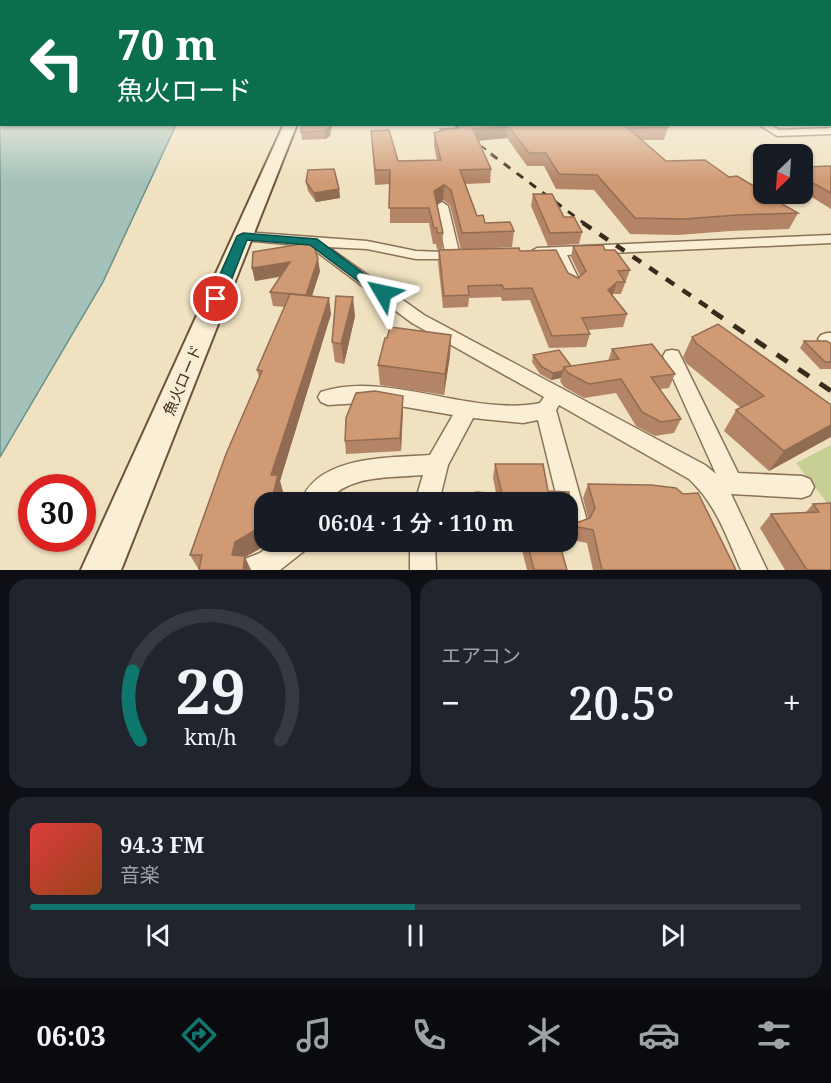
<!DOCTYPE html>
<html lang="ja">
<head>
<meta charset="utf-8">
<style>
	body { margin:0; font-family:"Noto Serif","Noto Sans JP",serif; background:#20242c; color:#f1f3f6; height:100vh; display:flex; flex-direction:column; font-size:22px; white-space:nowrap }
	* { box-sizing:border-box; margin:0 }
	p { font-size:20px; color:#9ea1a6 }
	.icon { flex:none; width:33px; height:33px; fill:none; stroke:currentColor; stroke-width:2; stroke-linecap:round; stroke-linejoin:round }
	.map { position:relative; height:570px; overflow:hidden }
	.details { display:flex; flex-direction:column; gap:9px; padding:9px; background:#0d0f14; flex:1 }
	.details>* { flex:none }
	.guide { position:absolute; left:0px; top:0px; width:831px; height:126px; box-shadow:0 2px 4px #0004; background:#0b6e4f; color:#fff; overflow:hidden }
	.needle { width:39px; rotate:205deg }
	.fabs { position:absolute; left:753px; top:144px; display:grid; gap:12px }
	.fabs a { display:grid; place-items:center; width:60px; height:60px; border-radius:12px; background:#171b24; box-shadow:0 2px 4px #0004; font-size:30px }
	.speed { position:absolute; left:18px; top:474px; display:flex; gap:12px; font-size:30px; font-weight:700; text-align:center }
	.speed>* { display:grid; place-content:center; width:78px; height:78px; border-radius:50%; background:#171b24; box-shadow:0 2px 4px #0004; line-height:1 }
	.speed .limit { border:9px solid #d22; background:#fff; color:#111 }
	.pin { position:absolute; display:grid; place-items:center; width:51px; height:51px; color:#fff; margin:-26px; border:3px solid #fff; border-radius:50%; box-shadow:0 2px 6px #0007 }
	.me { position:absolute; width:66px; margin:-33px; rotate:306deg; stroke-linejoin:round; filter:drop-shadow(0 0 4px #0008) }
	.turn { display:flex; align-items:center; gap:21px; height:126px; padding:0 18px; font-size:27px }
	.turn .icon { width:78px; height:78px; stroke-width:2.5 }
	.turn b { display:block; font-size:42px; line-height:51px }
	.big { font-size:45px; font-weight:600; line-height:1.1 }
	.details .card { flex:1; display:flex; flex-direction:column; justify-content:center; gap:9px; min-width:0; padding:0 21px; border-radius:18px; background:#20242c }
	.details .dial { align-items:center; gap:0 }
	.dial svg { height:156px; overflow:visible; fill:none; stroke:#363941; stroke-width:7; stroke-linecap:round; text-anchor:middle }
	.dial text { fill:#f1f3f6; stroke:none }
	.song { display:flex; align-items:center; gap:18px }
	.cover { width:72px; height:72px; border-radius:9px; background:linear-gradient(135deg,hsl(0 70% 55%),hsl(20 70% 35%)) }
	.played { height:6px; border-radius:3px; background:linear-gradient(90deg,#0f766e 50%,#363941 50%) }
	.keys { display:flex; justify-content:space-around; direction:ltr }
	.heat { display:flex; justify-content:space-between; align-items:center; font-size:33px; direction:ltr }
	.details .tiles { flex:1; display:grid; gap:9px; grid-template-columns:1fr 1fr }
	.card:last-child { grid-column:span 2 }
	.trip { position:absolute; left:254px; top:492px; width:324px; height:60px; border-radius:18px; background:#171b24; box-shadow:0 2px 4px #0004; font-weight:600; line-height:60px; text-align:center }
	.tabs { display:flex; height:96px; justify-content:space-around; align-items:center; background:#090b0e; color:#9ea1a6 }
	.tabs .icon { width:42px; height:42px }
	.tabs .on { color:#0f766e }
	.tabs b { font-size:27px; color:#f1f3f6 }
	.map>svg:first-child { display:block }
	.green { fill:#c8cf94 }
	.water { fill:#a4c2b9; stroke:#6a9187; stroke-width:1.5 }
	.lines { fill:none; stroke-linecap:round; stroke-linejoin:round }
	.street-casing { stroke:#8a7258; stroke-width:3 }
	.secondary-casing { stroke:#6c533b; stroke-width:4 }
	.street { fill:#faefd5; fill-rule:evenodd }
	.secondary { fill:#faefd5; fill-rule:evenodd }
	.rail-far3 { stroke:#392a1d; stroke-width:2; stroke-dasharray:6 6; stroke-linecap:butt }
	.rail-far2 { stroke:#392a1d; stroke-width:3; stroke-dasharray:8 8; stroke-linecap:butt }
	.rail-far1 { stroke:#392a1d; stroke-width:4.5; stroke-dasharray:10 10; stroke-linecap:butt }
	.rail { stroke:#392a1d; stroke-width:5; stroke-dasharray:13 13; stroke-linecap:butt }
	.wall { fill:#b38465 }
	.shaded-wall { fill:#926c52 }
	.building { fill:#d09a75; stroke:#926c52; stroke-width:1.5 }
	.route { fill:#0f766e; stroke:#0a4d48; stroke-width:1.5 }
	.labels { text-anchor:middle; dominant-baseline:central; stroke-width:6; stroke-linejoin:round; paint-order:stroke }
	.street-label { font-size:15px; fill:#392a1d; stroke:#f7ecd1 }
</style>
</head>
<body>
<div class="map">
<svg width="831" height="570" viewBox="0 0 831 570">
	<rect width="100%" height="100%" fill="#f0e2c1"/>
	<path class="green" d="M 831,445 L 831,508 L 796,463 Z"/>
	<path class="water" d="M 0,101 L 2,124 L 176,125 L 103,282 L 0,457 Z"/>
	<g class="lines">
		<g class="street-casing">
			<path id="street" d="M 758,124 L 769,124 L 779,130 L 831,128 L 831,134 L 777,136 Z
				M 442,202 L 448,206 L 459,252 L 466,256 L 464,259 L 416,259 L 367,249 L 328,247 L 424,315 L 705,465 L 716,474 L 663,356 L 666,351 L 672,350 L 678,351 L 738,473 L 802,476 L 810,479 L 814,487 L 810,495 L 802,498 L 731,494 L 767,570 L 741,570 C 727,537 716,504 689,479 L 559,405 L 556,410 L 587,521 L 584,529 L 575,533 L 567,530 L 567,502 L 558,502 L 538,420 L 523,423 L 473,418 L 448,465 L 439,502 L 415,502 L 423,475 C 391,478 349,474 327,502 L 301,502 C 317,455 390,458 430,455 L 453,415 L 376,402 L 328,405 L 321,402 L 318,397 L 321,392 C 387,370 472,417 540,403 L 544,397 L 412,323 L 309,246 L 243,240 L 236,236 L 243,232 L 367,241 L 416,251 L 445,252 L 436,206 Z
				M 831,235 L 831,243 L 567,255 L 581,284 L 574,288 L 567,284 L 553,255 L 537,256 L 530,252 L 537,248 Z
				M 827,333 L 831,333 L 831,349 L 825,347 L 818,339 L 821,335 Z
				M 275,542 L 308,542 L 304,551 L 280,570 L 242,570 L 245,559 L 260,553 Z
				M 410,542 L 435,542 L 436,570 L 410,570 Z"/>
		</g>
		<g class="secondary-casing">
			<path id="secondary" d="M 284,124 L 297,124 L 121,570 L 81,570 Z"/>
		</g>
		<use href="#street" class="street"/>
		<use href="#secondary" class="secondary"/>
		<path class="rail-far3" d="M 453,124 L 493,155"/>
		<path class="rail-far2" d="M 491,154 L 585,224"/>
		<path class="rail-far1" d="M 583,223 L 715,312"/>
		<path class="rail" d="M 712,311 L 831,391"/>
	</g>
	<path class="wall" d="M 332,124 L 330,136 L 325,139 L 302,140 L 301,132 Z
		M 459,124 L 668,127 L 664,140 L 642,140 L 666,161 L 729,177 L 798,213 L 789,229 L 730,231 L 678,235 L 630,234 L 594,190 L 556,189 L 544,166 L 527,166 L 507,138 L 478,141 L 491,169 L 490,183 L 465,184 L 477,216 L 485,223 L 514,231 L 512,247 L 461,250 L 450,205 L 443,200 L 437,204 L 443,233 L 442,250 L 437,249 L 436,244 L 433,244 L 429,223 L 390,223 L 390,184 L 375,185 L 371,131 L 398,161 L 437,160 L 434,146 L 434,133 L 441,131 L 441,129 L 459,128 Z
		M 831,166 L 831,209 L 802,191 L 802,167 Z
		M 306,182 L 339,189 L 340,198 L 316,202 L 308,191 Z
		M 533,194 L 564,217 L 582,232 L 579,244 L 548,246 L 531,206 Z
		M 573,246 L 605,250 L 630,270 L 621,294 L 613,294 L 612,295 L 627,314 L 623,327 L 588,330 L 590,334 L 586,347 L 549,348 L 530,300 L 502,301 L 501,297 L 469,298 L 468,307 L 443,308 L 438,262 L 439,250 L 520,251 L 578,278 L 580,276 L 571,257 Z
		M 252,268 L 320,271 L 312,296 L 331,314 L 280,481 L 283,492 L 281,502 L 264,502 L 264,542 L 272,542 L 245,557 L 199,570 L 190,555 L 259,377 L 257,370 L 285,307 L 273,306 L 270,292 L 280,277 L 255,281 Z
		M 355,316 L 344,364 L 335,362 L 332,342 Z
		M 451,335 L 450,355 L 444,395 L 380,385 L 378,365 Z
		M 692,337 L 831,405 L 831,436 L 769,471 L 724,431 L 736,410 L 741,408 L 686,363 L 683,357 Z
		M 804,341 L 831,344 L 831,369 L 820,369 L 800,348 Z
		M 612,349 L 675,374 L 669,388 L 660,389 L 681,419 L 674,433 L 655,436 L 636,426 L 616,393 L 584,398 L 564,387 L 560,381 L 561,378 L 551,380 L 540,374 L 532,362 L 533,355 L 571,366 L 608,361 Z
		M 403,396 L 403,409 L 401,451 L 346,454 L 345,441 Z
		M 495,464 L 543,464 L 548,491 L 569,492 L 570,518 L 579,522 L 588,518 L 583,498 L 588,484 L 651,485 L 676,488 L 683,494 L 698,493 L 736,570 L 593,570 L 587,543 L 567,539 L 567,525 L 585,528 L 567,525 L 567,502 L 475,502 L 476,492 L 496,493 L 493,478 Z
		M 831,503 L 831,570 L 785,570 L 760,528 L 771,514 L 805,513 L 813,504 Z
		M 520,542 L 559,542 L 567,570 L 527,570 Z"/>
	<path class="shaded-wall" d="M 330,124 L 332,124 L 330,136 L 325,139 L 324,131 Z
		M 508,126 L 507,138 L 472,141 L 473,129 Z
		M 444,185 L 443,200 L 434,206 L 434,191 Z
		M 339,189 L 340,198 L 316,202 L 314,193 Z
		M 318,259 L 320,271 L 308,308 L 306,295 Z
		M 290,262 L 292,274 L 255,281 L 252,268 Z
		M 617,282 L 613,294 L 605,302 L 608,290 Z
		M 353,297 L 355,316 L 344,364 L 341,344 Z
		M 329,298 L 331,314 L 280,481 L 283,492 L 281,502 L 271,502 L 271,475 Z
		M 451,335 L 450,355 L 444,395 L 445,374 Z
		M 563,371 L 561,378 L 551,380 L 553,373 Z
		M 403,396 L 403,409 L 401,451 L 400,438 Z
		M 831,425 L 831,437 L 769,471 L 784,451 Z
		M 264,525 L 264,542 L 272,542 L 245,557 L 251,570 L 243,570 L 232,555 L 235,542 Z"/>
	<path class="building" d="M 302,124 L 330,124 L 329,128 L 324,131 L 301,132 Z
		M 459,124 L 665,124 L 668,127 L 628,128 L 666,161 L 705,160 L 729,177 L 737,176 L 764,192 L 764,194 L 765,194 L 798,213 L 737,215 L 684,219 L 635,218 L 597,175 L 559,174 L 546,153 L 529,153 L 508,126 L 473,129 L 491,169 L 460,170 L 477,216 L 483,215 L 485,223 L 510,222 L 514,231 L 462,233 L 451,190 L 444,185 L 434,191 L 443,233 L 437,233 L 437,228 L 434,228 L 429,208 L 389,208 L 390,170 L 375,170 L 371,131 L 389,130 L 398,161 L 441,160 L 434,133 L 443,130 L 441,129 L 459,128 Z
		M 831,166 L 831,193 L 802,177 L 802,167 Z
		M 334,169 L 339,189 L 314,193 L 306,182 L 308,170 Z
		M 533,194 L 552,194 L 564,217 L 574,217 L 582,232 L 550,233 Z
		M 313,242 L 318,259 L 306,295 L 270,292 L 290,262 L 252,268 L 253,252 Z
		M 603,245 L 605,250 L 615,250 L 630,270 L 618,271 L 625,282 L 617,282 L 608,290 L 627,314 L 582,318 L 590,334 L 552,336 L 532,288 L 504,289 L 502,285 L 468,286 L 469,295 L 444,296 L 439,250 L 519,248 L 520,251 L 556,250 L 568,273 L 578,278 L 586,271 L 573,246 Z
		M 290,294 L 329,298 L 271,475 L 278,475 L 271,502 L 264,502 L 264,525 L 235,542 L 232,555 L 245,556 L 243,570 L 199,570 L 202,555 L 190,555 L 226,454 L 262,371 L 257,370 Z
		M 336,296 L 353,297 L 341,344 L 332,342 Z
		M 718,324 L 831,405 L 831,425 L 784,451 L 736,410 L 764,396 L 696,343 L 692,337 Z
		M 390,327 L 451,335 L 445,374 L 378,365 L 385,338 L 387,338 Z
		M 804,341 L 827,341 L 831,344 L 831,362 L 825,362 Z
		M 652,344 L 675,374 L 651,377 L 681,419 L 661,422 L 642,412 L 621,379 L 589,384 L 568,373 L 564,367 L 619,359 L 612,349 Z
		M 559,350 L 571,366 L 564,367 L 563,371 L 553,373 L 542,367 L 533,355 Z
		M 375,391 L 403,396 L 400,438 L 345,441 L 346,418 L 356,393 Z
		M 495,464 L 543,464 L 548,491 L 569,492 L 570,518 L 579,522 L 590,518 L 595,508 L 588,484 L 651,485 L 676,488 L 683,494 L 698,493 L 736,570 L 602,570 L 593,530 L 567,525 L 567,502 L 477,502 L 476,492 L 502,494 Z
		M 831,503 L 831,570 L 807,570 L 771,514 L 819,512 L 813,504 Z
		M 527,542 L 559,542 L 567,570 L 534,570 Z"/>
	<linearGradient id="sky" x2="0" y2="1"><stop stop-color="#8dbad5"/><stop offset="0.56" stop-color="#f8f2e3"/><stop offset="1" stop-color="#f8f2e3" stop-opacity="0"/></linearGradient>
	<rect width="831" height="181" fill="url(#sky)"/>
	<path class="route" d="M 243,233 L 317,239 L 390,293 L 388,296 L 378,296 L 310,245 L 247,240 L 224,299 L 216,303 L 211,302 L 209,299 L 237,236 Z"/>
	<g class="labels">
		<g class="street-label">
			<text transform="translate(182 380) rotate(-67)">魚火ロード</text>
		</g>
	</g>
</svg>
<div class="fabs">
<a><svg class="needle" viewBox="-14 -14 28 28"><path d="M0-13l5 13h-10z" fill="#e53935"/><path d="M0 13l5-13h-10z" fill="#9ea1a6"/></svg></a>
</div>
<div class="speed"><div class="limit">30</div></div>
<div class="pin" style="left:216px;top:299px;background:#d93025"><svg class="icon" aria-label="arrive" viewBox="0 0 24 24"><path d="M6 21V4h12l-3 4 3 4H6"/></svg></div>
<svg class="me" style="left:383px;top:293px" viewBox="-20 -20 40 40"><path d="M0-17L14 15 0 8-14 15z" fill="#0f766e" stroke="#fff" stroke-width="4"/></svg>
<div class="trip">06:04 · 1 分 · 110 m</div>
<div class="guide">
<div class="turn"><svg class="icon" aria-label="left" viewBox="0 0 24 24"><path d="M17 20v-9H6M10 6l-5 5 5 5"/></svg><div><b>70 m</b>魚火ロード</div></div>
</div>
</div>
<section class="details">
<div class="tiles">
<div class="card dial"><svg viewBox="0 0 100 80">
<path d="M14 69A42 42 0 1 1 86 69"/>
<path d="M14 69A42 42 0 0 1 10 34" stroke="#0f766e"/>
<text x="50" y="56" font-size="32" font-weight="700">29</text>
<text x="50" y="72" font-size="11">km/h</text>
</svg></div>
<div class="card"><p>エアコン</p>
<div class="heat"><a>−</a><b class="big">20.5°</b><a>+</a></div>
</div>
<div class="card">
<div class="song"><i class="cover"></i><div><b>94.3 FM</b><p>音楽</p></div></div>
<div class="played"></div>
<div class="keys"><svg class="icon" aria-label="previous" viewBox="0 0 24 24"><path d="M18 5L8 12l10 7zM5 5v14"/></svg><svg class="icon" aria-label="pause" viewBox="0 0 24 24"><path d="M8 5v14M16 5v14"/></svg><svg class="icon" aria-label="next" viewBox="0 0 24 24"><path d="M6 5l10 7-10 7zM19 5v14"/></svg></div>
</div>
</div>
</section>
<nav class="tabs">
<b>06:03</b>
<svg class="icon on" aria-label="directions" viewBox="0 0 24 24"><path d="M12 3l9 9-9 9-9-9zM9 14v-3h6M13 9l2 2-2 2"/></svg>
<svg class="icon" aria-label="music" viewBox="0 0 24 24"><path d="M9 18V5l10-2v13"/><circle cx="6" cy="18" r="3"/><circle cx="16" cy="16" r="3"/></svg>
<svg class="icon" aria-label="phone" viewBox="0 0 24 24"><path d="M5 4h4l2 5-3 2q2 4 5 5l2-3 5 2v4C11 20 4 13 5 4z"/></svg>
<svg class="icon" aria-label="climate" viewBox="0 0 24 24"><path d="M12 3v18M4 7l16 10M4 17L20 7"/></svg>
<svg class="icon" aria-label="car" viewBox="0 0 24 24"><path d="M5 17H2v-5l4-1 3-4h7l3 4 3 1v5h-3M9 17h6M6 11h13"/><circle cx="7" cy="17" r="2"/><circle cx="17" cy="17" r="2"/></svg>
<svg class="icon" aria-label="filters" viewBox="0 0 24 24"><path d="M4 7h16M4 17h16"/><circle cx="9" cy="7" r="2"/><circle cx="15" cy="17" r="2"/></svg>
</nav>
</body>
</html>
